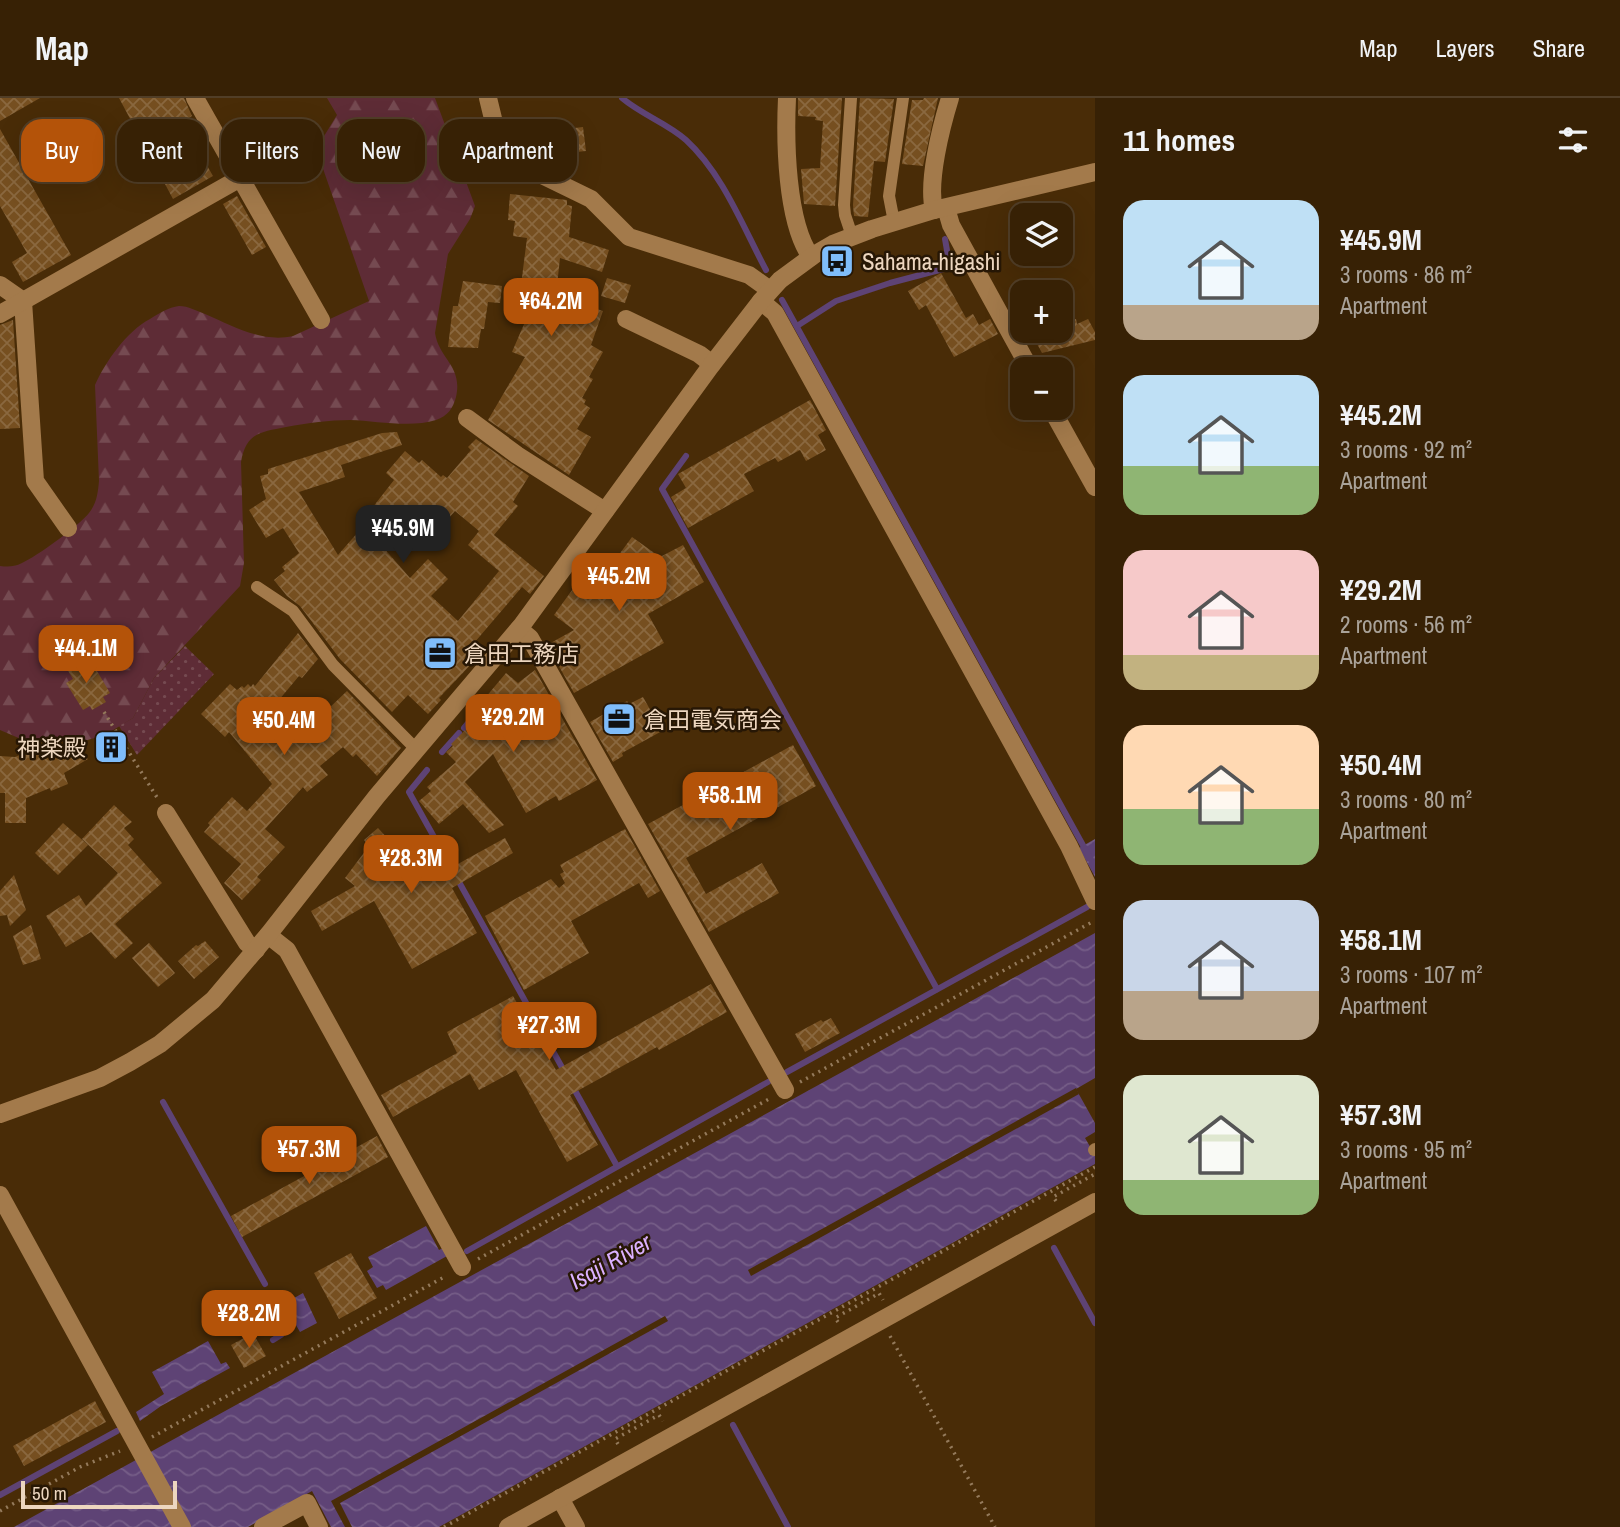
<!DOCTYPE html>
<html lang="en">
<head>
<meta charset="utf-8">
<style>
  body { margin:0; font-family:"Archivo Narrow","Noto Sans JP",sans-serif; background:#3e290f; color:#f1f3f6; height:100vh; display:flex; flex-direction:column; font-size:26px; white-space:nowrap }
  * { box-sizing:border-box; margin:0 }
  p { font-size:23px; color:#aaa39a }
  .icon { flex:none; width:38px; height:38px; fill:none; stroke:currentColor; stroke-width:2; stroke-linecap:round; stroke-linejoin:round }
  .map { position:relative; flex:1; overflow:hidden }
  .drawer { display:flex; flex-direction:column; background:#372105; width:525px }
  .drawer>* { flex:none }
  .top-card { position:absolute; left:21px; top:21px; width:665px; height:63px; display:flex; gap:14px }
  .fabs { position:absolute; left:1010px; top:105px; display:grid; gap:14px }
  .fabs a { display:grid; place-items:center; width:63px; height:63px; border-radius:14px; background:#372105; box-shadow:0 7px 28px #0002,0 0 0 2px #513e27; font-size:35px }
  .scale { position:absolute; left:21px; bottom:18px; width:156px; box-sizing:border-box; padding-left:7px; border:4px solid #edd6bf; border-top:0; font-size:19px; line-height:24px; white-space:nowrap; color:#edd6bf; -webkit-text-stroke:5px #271705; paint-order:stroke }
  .price { position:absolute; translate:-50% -60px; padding:0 16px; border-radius:14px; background:#b45309; color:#fff; font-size:23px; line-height:46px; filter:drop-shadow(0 2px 4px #0008) }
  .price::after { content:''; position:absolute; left:50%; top:42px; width:21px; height:16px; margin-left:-10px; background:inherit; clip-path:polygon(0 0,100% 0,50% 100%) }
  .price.current { background:#222; color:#fff }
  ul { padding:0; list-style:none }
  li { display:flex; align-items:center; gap:21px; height:175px; padding:0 28px }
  li span { display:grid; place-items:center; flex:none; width:196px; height:140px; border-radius:21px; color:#555 }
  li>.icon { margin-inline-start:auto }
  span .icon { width:84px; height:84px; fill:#fffc; stroke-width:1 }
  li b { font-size:30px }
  h2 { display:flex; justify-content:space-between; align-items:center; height:84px; padding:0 28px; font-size:30px }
  .chip { padding:0 24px; border-radius:21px; background:#372105; box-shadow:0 7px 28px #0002,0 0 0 2px #513e27; font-size:24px; line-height:63px }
  .chip.current { background:#b45309; color:#fff }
  header { display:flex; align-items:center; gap:42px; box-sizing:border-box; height:98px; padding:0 35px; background:#372105; border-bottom:2px solid #513e27 }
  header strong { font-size:33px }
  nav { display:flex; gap:38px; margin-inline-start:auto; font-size:24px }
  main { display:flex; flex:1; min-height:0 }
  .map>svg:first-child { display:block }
  .forest { fill:url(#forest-firs) }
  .park { fill:url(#park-dots) }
  .water { fill:url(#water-waves) }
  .pier { fill:#492c07 }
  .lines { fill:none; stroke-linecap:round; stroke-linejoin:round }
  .stream { stroke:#5e4375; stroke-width:6 }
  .building { fill:url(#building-cross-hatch); fill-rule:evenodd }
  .path { stroke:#947a5b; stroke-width:3.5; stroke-dasharray:2 5; stroke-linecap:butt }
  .service { stroke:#a37a4b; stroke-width:12 }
  .minor { stroke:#a37a4b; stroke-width:18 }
  .tertiary { stroke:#a37a4b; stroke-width:18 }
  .labels { text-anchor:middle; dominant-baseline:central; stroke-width:5; stroke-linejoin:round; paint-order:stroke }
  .poi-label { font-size:23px; fill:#edd6bf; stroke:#271705; text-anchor:start }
  .water-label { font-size:24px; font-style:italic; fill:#dbb1ff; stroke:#271705 }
</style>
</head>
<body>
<header>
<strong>Map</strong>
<nav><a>Map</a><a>Layers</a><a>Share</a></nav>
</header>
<main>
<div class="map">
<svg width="1095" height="1429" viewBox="0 0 1095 1429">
  <defs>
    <pattern id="forest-firs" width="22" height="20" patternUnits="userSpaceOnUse" patternTransform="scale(1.75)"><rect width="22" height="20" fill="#5e2c36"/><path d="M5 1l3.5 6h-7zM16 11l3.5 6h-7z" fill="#754a51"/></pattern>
    <pattern id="park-dots" width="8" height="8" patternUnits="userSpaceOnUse" patternTransform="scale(1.75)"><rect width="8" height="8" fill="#5e2c36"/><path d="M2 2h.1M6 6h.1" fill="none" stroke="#754a51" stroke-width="1.8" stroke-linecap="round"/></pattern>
    <pattern id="water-waves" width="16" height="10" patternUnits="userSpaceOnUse" patternTransform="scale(1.75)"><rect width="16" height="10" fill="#5e4375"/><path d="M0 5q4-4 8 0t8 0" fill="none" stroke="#755d87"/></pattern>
    <pattern id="building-cross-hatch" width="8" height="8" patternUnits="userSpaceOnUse" patternTransform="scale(1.75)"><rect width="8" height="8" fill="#764f20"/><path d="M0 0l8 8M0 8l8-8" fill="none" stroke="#8a683f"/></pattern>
  </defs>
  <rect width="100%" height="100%" fill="#492c07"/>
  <path class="forest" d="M327,0H435L475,108L470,121L448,156L435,235C439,261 463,268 456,299C453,310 448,318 436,322C411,330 377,323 350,322C329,322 308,325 286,329C260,334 246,335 241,364L244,465L240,488L154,580L133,620L105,637L84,643L28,644L0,632V468C8,469 14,469 22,465C36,459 80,427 89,415C97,405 98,394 99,383L95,287C106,263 126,234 150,221C158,216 169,209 179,208C188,208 197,213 205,216C233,228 262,245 293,238L369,203L320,62L318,48L337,17Z"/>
  <polygon class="park" points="185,548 214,576 137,657 119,628 133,620 154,580"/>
  <g class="water">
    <polygon points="1095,741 1095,779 1079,750"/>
    <polygon points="1095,835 1095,980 1076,991 1095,1025 1095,1034 1085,1040 1095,1057 1095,1066 439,1429 331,1429 312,1393 248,1429 14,1429"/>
    <polygon points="426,1128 439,1152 443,1150 447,1158 386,1192 383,1187 377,1190 367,1173 373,1169 368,1159"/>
    <polygon points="303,1195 317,1225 300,1234 289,1215 273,1223 264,1207 283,1196 287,1204"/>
    <polygon points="208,1243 221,1266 226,1264 230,1270 161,1308 140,1323 136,1314 164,1296 152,1274"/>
  </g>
  <g class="pier">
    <polygon points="1076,990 1079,996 751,1178 748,1172"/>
    <polygon points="665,1218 668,1223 340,1405 352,1429 345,1429 331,1403"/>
  </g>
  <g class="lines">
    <g class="stream">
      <path d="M622,0C642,17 667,25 686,42C723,76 743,129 766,172"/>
      <polyline points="782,202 1095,769"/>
      <polyline points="797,228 836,203 890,185 947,170 949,164 945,141"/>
      <polyline points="686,358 662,391 937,891"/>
      <polyline points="464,630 469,624"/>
      <polyline points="442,654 459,635"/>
      <polyline points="427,672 409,694 564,973"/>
      <polyline points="787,974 1087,809"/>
      <polyline points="573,989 617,1068"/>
      <polyline points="163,1004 265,1186"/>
      <polyline points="1054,1150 1095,1225"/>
      <polyline points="467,1153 768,984"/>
      <polyline points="273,1242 281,1237"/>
      <polyline points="733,1327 788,1429"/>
      <polyline points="0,1397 117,1333"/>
    </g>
  </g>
  <g class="building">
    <polygon points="0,0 40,0 0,23"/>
    <polygon points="119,0 184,0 192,18 182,24 213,78 173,101"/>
    <polygon points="798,0 842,0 835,108 804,106 801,71 820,70 823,23 815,22 816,19 798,18"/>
    <polygon points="860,0 894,1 885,64 874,63 868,119 854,118 853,107"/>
    <polygon points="924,0 938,0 923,68 902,66 912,2 923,2"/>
    <polygon points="583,29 586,53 531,59 525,56 523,36"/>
    <polygon points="0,31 71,157 23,184 12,164 27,155 0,108"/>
    <polygon points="510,96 567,102 567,107 572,108 569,139 609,152 602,174 560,160 556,197 603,213 591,247 603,254 589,279 593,281 582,300 586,302 584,306 590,310 577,331 591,339 569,377 488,322 525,259 512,254 540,189 521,187 527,140 513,138 515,123 508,122"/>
    <polygon points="237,98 266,149 252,157 223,106"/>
    <polygon points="941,175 966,220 973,216 979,227 990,221 998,236 954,259 926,207 919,212 908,193"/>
    <polygon points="607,180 631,187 625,205 601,198"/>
    <polygon points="463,183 502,188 500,205 488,204 484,231 481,231 478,250 448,249 453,208 458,208"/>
    <polygon points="1022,203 1022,223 1018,225 1010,210"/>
    <polygon points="1076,221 1077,226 1088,221 1095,234 1095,242 1042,255 1030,233 1060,233 1060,225"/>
    <polygon points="13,222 20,330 0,331 0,227"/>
    <polygon points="810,302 826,332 818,337 826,352 806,363 800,352 778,364 775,360 744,376 754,393 688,430 671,399 686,390 678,376"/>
    <path d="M397,334L402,347L341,367L345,379L299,394L338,457L366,425L362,423L394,382L386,375L405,353L419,365L422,362L441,379L443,377L447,380L471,352L468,349L476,341L529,378L513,404L518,408L494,437L544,478L530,496L522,489L468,552L477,560L439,600L441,602L428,616L408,597L392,614L340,561L300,508L287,498L274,482L285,473L282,469L299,455L283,430L266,440L249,412L266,401L260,378L268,376V371L382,335ZM455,413L479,433L468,447L499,473L458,523L431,498L448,481L428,461L410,480L382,448L404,423L428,444Z"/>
    <polygon points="632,439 660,459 683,447 704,484 648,516 664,545 574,595 547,547 574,532 554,517 586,473 600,484 630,467 618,458"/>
    <polygon points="298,535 318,561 302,580 299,578 273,609 298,640 347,593 401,650 377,678 356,656 353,659 343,649 320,668 328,677 307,694 303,689 265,731 285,749 257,779 261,782 242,802 224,785 241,766 204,734 210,727 208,725 232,699 247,713 272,686 229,634 225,639 201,616 230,586 237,592 242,588 244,590 248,586 251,589 253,586 255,588"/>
    <polygon points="78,558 87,573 94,568 110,595 103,599 106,604 92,612 90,608 83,612 66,585 73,581 64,566"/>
    <polygon points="535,572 597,682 559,703 556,698 526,715 493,656 465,684 504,727 489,735 463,706 439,726 419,703 431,693 427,689 456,664 446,654 453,648 451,646 465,632 468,635 494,608 485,600 506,575 518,585"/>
    <polygon points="643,599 662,633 622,655 623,658 613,664 590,624 627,603 629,606"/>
    <polygon points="113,635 124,653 108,663 97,645"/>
    <polygon points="43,647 50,663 70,651 88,661 64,675 68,686 51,693 50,690 26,700 26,725 5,725 5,695 0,695 0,658 15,659"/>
    <polygon points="793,647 816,688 686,760 706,796 762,765 779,795 709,834 648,726"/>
    <polygon points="114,707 132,724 124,730 134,741 128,747 162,785 115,826 133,845 115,861 91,834 66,849 46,818 79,797 86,808 118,775 82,741"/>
    <polygon points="63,725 88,747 58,777 35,755"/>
    <polygon points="378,730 401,755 419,740 447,772 505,740 513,755 452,790 477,835 412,871 374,803 322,833 311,813 355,788 345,780 369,748 364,742"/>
    <polygon points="625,731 660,793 648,800 639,785 571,823 589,855 524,892 485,818 551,781 559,790 565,785 560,776 564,774 560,767"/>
    <polygon points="14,777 26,812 10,828 7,817 0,818 0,793"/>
    <polygon points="31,827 41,861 23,867 13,838"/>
    <polygon points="205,843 219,859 194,881 178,863 196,847 198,848"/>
    <polygon points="149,845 175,875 158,889 132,860"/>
    <polygon points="711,886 727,914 659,952 657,949 570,997 598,1047 567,1064 516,972 479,992 470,976 393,1019 381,997 457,955 447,934 513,898 556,972"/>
    <polygon points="831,920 840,935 805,954 795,936 821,922 823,924"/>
    <polygon points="377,1038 388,1059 242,1139 231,1118"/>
    <polygon points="351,1155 377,1200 339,1221 314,1175"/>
    <polygon points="253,1235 266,1258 244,1270 231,1247"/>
    <polygon points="95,1303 106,1324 24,1368 13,1348"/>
  </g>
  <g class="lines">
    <g class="path">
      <polyline points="104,614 158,701"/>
      <polyline points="800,984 1094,823"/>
      <polyline points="1056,1103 1053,1099 1095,1076"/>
      <polyline points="478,1161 769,1001"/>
      <polyline points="838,1224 835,1220 876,1197 879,1195 883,1202"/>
      <polyline points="890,1238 995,1429"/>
      <polyline points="152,1339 446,1178"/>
      <polyline points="618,1346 615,1341 659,1317 663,1323"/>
      <polyline points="0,1413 80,1369 120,1353"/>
      <polyline points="444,1429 1095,1069"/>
    </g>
    <g class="service">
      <polyline points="851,0 844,107 845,117 852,138"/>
      <polyline points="894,124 889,98 903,0"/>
      <polyline points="257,489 293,513 333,567 416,651"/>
      <polyline points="1094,1052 1095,1051"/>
    </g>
    <g class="minor">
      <polyline points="195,0 321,222"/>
      <polyline points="488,0 497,37 503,51 513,63 591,101 629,139 749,177 770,192"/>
      <path d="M787,0C785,42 786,124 811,159"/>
      <polyline points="946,110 951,127 1030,271"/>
      <path d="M934,112C927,84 941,29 950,0"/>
      <polyline points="0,187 23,203 35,383 68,430"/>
      <polyline points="761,203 775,215 1069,748 1095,803"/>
      <polyline points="0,216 295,49"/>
      <polyline points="626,221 699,256 712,266"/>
      <polyline points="1051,310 1095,389"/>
      <polyline points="467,320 517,357 605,413"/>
      <polyline points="519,531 530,540 785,992"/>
      <polyline points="166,715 247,845 256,852"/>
      <polyline points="268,837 287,852 462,1169"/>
      <polyline points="0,1097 182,1429"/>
      <polyline points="560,1400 576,1429"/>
      <polyline points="263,1429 307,1405 319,1429"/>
      <polyline points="508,1429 1095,1104"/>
    </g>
    <polyline class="tertiary" points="0,1016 100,980 130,964 160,946 213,902 268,837 377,698 522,527 710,269 761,203 780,182 814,157 833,146 872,131 934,112 1095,74"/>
  </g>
  <defs>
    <g id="bus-square" transform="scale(1.75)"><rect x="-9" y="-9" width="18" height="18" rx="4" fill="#7fbdfa" stroke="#271705"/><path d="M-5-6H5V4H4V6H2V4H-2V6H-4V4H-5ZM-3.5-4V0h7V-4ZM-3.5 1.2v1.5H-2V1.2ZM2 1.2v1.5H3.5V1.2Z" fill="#111"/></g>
    <g id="office-square" transform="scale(1.75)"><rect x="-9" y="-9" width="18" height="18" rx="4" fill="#7fbdfa" stroke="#271705"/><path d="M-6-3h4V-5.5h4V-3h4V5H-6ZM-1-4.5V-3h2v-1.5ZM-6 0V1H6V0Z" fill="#111"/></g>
    <g id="building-square" transform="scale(1.75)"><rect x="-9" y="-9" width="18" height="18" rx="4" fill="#7fbdfa" stroke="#271705"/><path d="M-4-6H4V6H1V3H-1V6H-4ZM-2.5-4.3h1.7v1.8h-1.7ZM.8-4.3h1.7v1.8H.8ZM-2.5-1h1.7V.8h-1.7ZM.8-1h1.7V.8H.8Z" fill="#111"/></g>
  </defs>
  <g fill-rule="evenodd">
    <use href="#bus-square" x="837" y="163"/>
    <use href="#office-square" x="440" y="555"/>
    <use href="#office-square" x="619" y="621"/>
    <use href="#building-square" x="111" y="649"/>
  </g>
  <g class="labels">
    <g class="poi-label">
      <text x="862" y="163">Sahama-higashi</text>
      <text x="464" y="555">倉田工務店</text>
      <text x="644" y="621">倉田電気商会</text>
      <text x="86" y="649" text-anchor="end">神楽殿</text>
    </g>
    <g class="water-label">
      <text transform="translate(610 1163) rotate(-29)">Isaji River</text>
    </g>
  </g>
</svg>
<div class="fabs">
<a><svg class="icon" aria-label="layers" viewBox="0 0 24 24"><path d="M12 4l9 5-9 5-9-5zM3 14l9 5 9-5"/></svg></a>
<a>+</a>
<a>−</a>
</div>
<div class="scale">50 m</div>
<b class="price" style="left:551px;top:240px">¥64.2M</b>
<b class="price current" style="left:403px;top:467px">¥45.9M</b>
<b class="price" style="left:619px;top:515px">¥45.2M</b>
<b class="price" style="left:86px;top:587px">¥44.1M</b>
<b class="price" style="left:513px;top:656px">¥29.2M</b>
<b class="price" style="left:284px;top:659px">¥50.4M</b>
<b class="price" style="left:730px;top:734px">¥58.1M</b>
<b class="price" style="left:411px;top:797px">¥28.3M</b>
<b class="price" style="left:549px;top:964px">¥27.3M</b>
<b class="price" style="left:309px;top:1088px">¥57.3M</b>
<b class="price" style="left:249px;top:1252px">¥28.2M</b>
<div class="top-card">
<a class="chip current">Buy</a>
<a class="chip">Rent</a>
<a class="chip">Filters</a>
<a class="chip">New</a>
<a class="chip">Apartment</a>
</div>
</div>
<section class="drawer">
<h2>11 homes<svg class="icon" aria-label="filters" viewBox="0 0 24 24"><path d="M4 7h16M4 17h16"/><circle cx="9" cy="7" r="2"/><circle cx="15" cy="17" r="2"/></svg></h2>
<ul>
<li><span style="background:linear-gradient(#bfe0f5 75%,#b9a48a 0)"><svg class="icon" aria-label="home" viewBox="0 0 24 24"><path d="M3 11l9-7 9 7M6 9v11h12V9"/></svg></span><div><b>¥45.9M</b><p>3 rooms · 86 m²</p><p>Apartment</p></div></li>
<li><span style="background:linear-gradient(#bfe0f5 65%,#8fb573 0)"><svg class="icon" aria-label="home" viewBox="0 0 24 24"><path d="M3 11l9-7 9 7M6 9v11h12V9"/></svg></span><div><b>¥45.2M</b><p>3 rooms · 92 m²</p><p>Apartment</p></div></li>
<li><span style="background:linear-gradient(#f6c9c9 75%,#c2b280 0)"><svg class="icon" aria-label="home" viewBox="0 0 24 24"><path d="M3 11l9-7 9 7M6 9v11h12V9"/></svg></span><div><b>¥29.2M</b><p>2 rooms · 56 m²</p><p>Apartment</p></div></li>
<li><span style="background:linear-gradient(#ffd9b3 60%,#8fb573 0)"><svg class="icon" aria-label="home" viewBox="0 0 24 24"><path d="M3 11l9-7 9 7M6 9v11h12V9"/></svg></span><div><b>¥50.4M</b><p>3 rooms · 80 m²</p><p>Apartment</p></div></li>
<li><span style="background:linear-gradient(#c9d6e8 65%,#b9a48a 0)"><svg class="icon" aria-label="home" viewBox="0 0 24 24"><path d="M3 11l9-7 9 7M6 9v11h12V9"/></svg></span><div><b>¥58.1M</b><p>3 rooms · 107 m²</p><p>Apartment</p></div></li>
<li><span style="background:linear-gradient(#dfe7d0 75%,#8fb573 0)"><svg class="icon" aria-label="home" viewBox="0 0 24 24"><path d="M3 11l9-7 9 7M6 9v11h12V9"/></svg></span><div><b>¥57.3M</b><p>3 rooms · 95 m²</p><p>Apartment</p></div></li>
</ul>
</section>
</main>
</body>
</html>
